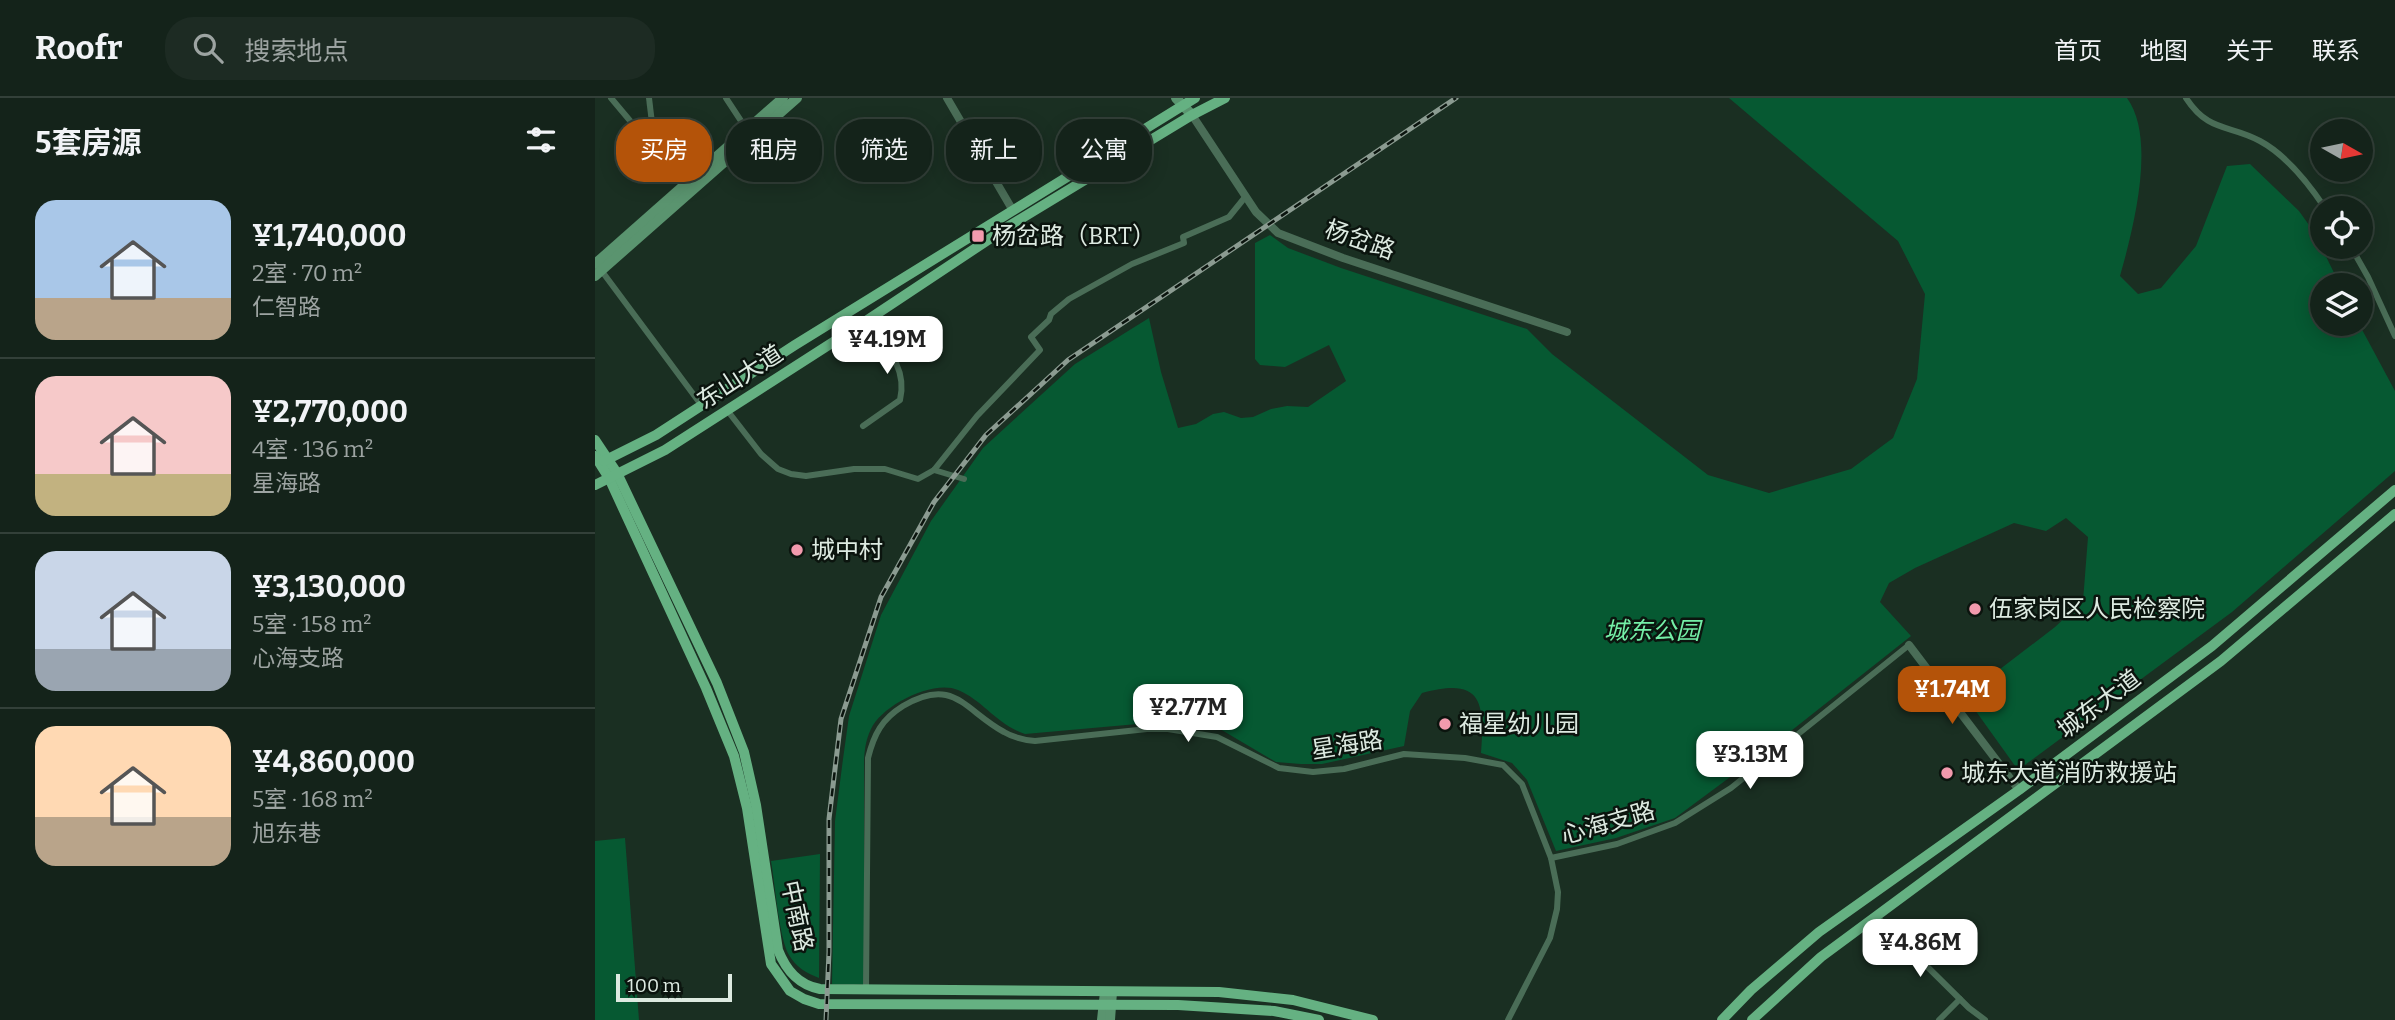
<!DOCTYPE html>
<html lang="zh">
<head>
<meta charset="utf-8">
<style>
  body { margin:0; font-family:Bitter,"Noto Sans SC",serif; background:#1d2b23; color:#f1f3f6; height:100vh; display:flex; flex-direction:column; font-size:26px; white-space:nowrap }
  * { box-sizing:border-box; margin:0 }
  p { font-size:23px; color:#9da4a2 }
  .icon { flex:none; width:38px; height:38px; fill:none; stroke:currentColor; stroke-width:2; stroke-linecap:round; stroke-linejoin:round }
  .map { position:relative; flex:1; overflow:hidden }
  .panel { display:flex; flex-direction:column; background:#14231a; width:595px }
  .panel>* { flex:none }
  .banner { position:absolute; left:21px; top:21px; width:665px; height:63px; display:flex; gap:14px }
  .needle { width:46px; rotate:99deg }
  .controls { position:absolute; left:1715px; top:21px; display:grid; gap:14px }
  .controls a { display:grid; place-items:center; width:63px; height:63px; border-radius:50%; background:#14231a; box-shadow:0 4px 18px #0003,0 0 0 2px #334039; font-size:35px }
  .scale { position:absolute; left:21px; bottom:18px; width:116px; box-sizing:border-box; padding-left:7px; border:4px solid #ddeae1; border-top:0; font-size:19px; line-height:24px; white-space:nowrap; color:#ddeae1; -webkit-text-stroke:5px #0b140e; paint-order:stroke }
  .price { position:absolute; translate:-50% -60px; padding:0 16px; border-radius:14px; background:#fff; color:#222; font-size:23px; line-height:46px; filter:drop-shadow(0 2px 4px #0008) }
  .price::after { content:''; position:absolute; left:50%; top:42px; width:21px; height:16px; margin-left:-10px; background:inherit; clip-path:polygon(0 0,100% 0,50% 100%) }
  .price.on { background:#b45309; color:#fff }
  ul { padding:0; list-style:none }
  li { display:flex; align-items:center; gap:21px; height:175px; padding:0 35px }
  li+li { border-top:2px solid #334039 }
  li span { display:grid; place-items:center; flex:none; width:196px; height:140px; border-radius:21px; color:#555 }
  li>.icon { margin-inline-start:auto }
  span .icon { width:84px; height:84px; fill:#fffc; stroke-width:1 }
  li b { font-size:30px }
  h2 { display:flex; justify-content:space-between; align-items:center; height:84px; padding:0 35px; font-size:30px }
  .pill { padding:0 24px; border-radius:28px; background:#14231a; box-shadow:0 4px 18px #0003,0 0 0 2px #334039; font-size:24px; line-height:63px }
  .pill.on { background:#b45309; color:#fff }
  header { display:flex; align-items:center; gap:42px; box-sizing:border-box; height:98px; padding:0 35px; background:#14231a; border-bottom:2px solid #334039 }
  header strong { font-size:33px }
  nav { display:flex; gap:38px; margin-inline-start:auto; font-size:24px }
  .search { width:490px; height:63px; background:#1d2b23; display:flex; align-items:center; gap:18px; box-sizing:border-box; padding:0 24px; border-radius:28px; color:#9da4a2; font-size:26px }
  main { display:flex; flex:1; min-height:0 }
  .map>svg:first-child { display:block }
  .green { fill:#065932 }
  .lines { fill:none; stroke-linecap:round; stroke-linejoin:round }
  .minor { stroke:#4a6d57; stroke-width:6 }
  .tertiary { stroke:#4a6d57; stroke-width:8 }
  .secondary { stroke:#5a946f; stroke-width:10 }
  .primary { stroke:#65b182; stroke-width:10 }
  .rail-casing { stroke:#8b9b91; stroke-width:5 }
  .rail { stroke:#0b140e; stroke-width:2.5; stroke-dasharray:8; stroke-linecap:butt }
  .poi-dot { fill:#f29aad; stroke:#0b140e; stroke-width:2.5 }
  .labels { text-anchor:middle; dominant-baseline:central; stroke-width:5; stroke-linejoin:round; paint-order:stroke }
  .poi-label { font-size:24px; fill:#ddeae1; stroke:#0b140e; text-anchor:start }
  .street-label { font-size:24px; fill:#ddeae1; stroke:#0b140e }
  .park-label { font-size:24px; font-style:italic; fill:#74efa7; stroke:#0b140e }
</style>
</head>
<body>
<header>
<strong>Roofr</strong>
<div class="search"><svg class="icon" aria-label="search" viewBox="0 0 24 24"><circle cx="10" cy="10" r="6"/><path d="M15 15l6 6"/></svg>搜索地点</div>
<nav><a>首页</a><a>地图</a><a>关于</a><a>联系</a></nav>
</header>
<main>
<section class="panel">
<h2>5套房源<svg class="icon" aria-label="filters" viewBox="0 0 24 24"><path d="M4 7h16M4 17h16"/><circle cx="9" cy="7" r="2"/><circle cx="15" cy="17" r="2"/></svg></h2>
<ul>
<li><span style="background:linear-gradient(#a9c7e8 70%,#b9a48a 0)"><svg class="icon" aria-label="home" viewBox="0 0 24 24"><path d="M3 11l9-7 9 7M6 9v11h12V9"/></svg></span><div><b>¥1,740,000</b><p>2室 · 70 m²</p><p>仁智路</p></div></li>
<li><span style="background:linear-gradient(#f6c9c9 70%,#c2b280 0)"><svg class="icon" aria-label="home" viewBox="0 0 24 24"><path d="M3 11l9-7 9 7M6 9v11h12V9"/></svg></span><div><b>¥2,770,000</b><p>4室 · 136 m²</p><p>星海路</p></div></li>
<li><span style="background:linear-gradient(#c9d6e8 70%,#9aa5b1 0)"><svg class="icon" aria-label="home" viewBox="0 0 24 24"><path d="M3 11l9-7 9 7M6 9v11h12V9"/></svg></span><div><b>¥3,130,000</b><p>5室 · 158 m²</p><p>心海支路</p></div></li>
<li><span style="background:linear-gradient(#ffd9b3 65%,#b9a48a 0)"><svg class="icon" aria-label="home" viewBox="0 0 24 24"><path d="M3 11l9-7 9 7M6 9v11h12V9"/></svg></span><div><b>¥4,860,000</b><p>5室 · 168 m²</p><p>旭东巷</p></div></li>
</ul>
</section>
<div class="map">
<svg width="1800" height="922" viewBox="0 0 1800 922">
  <rect width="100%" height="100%" fill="#1a2f22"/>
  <g class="green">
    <path d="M1134,0H1532C1562,41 1538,132 1525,178L1543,196L1566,190L1601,148L1632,68L1655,66L1704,113L1719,134L1745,187H1727V226H1764L1800,293V373L1637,514L1423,672L1370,598L1460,529L1488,503L1493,439L1471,420L1451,433L1419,425L1320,470L1294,485L1285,504L1316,538L1177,648L1080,720L1021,740L961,753L932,682L917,665L886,655C890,602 886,579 827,595L815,613L809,648L727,666H706L681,664L625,631L576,623L430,636C401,626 389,603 363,592C338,581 286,608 276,631C270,643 269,656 269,668V886H237L240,723L248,661L254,618L286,517L336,423L388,350L480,266L554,220L566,274L583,330L601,326L618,316L629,314L646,320L658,319L676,311L692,308L713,309L751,283L734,247L690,269L665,267L660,261V145L675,137L693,150L746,170L932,231L957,256L1113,377L1174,395L1256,371L1298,340L1322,281L1330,196L1303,143Z"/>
    <polygon points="30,740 44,922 0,922 0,743"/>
    <path d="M225,756L224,880C211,875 201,869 194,857C184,840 180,785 176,763Z"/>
  </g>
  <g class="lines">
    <g class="minor">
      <polyline points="16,0 89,87"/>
      <polyline points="54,0 60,50"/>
      <polyline points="131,0 152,32"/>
      <path d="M1591,0C1614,35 1634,26 1665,43C1691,57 1714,86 1730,110"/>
      <polyline points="1756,149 1773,179 1800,238"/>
      <polyline points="6,172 107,308"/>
      <polyline points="132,312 166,356 183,371 196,376 211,378 259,371 290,371 323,381 339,372 382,318 445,252 436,239 454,222 456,216 474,201 537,166 589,145 588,139 634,119 651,98"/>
      <path d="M268,328L305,302C313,269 290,248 271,223"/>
      <polyline points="339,372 369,381"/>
      <polyline points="956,760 1022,746 1080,725 1136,690 1314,547"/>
      <polyline points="1281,818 1374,910 1390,922"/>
      <path d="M271,891L273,660C279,636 287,621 308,608C359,578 369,612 409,634C419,640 429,642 440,643L552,631H573L622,639L684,670L718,674L749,671L809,656L870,660L908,667L927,686L956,760L963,794L962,811L955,840L913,922"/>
      <polyline points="1344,922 1365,901"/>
    </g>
    <g class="tertiary">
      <polyline points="352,0 417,111"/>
      <polyline points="597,17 661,114 683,135 748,160 972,234"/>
      <polyline points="1314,547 1424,692"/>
    </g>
    <g class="secondary">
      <polyline points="581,0 597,17"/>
      <polyline points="0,166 188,0"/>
      <polyline points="0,178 202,0"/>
      <polyline points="507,922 510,894"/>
      <polyline points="515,922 517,894"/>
    </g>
    <g class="primary">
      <path d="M0,342L22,375L122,585L149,654L161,707L183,852C191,872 203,887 225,891L624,894L698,902L778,922"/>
      <polyline points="0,358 14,380 111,590 139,658 152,710 176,866 195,893 209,901 224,906 583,907 679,913 724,922"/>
      <polyline points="9,363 61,337 200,247 600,0"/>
      <polyline points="0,387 70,352 271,223 414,128 597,17 630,0"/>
      <polyline points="1127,922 1156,892 1224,834 1424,692 1617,548 1800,392"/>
      <polyline points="1157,922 1226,859 1626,563 1800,416"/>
    </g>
    <g class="rail-casing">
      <polyline id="rail" points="231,922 234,854 234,721 246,621 286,499 339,404 391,337 473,262 861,0"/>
    </g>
    <use href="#rail" class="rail"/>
  </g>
  <g class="poi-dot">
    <rect x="376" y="131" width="14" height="14" rx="3.5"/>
    <circle cx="202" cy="452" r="7"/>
    <circle cx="1380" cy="511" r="7"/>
    <circle cx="850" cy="626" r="7"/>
    <circle cx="1352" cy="675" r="7"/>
  </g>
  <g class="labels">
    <g class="poi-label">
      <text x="397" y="138">杨岔路（BRT）</text>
      <text x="216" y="452">城中村</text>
      <text x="1394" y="511">伍家岗区人民检察院</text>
      <text x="864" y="626">福星幼儿园</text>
      <text x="1366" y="675">城东大道消防救援站</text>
    </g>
    <g class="street-label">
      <text transform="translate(765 142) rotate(19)">杨岔路</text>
      <text transform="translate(145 279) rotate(-33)">东山大道</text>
      <text transform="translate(1504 606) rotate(-37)">城东大道</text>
      <text transform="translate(752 647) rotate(-9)">星海路</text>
      <text transform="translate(1013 725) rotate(-16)">心海支路</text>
      <text transform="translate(202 818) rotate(78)">中南路</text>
    </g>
    <g class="park-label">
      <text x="1057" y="533">城东公园</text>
    </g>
  </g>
</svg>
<div class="controls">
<a><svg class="needle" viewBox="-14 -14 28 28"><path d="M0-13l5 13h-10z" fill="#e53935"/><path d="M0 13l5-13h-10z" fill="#9da4a2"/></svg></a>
<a><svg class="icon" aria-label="locate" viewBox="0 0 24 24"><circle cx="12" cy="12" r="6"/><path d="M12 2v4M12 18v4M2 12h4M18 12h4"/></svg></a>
<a><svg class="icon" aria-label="layers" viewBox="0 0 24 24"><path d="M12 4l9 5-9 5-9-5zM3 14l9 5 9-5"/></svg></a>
</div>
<div class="scale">100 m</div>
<b class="price" style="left:292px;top:278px">¥4.19M</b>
<b class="price on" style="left:1357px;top:628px">¥1.74M</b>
<b class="price" style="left:593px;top:646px">¥2.77M</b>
<b class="price" style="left:1155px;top:693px">¥3.13M</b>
<b class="price" style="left:1325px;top:881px">¥4.86M</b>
<div class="banner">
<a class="pill on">买房</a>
<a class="pill">租房</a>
<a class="pill">筛选</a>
<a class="pill">新上</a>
<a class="pill">公寓</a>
</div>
</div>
</main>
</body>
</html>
